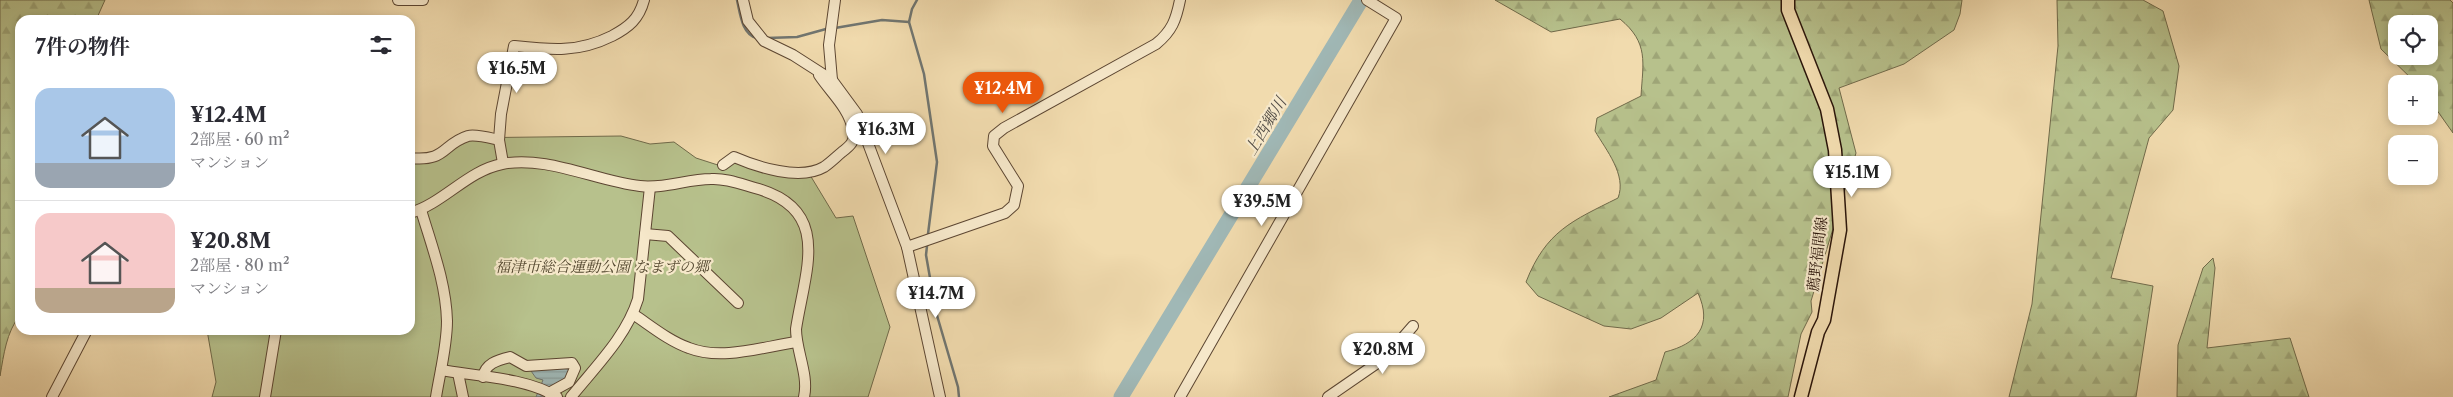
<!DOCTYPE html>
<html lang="ja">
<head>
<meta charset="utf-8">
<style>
  body { margin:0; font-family:"Libre Caslon Text","Noto Serif JP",serif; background:#f7f7f7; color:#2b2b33; height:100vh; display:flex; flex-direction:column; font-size:19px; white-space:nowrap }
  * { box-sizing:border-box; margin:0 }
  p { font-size:16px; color:#7c7c81 }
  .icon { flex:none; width:28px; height:28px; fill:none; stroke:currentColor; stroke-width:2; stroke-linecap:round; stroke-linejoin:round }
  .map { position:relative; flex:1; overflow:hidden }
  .details { position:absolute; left:15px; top:15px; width:400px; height:320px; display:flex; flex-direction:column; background:#fff; border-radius:15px; box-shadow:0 2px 8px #0003 }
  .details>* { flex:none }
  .controls { position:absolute; left:2388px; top:15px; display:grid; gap:10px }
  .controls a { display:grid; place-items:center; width:50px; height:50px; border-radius:10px; background:#fff; box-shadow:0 2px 8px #0003; font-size:25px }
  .price { position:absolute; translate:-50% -42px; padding:0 11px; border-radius:18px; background:#fff; color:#222; font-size:16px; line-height:32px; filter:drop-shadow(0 1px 2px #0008) }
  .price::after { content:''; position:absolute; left:50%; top:30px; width:15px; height:11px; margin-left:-8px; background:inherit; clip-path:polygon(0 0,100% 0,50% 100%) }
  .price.on { background:#ea580c; color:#fff }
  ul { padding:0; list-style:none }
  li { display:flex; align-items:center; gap:15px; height:125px; padding:0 20px }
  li+li { border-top:1px solid #e1e1e2 }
  li span { display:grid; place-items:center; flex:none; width:140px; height:100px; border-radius:15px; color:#555 }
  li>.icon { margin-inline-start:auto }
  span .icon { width:60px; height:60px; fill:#fffc; stroke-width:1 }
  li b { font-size:21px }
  h2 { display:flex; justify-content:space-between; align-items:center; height:60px; padding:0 20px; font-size:21px }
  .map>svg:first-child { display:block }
  .forest { fill:url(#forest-firs); stroke:#706a4a; fill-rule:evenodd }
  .green { fill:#b7c18c; stroke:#706a4a }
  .water { fill:url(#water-rules); stroke:#717671 }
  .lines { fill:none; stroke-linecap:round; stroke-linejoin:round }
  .stream { stroke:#717671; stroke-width:2.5 }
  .river { stroke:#a0b8b6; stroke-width:15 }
  .minor-casing { stroke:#5c4632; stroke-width:12 }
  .major-casing { stroke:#2a1409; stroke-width:15 }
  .minor { stroke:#f6e8ca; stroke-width:10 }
  .major { stroke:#f1dbae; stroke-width:12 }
  .labels { text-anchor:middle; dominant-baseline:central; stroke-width:4.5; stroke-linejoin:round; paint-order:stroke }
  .street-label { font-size:15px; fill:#2a1409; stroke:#f6e8ca }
  .park-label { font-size:15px; font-style:italic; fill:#544830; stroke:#f6e8ca }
  .water-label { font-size:16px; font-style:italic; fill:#534d46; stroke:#f6e8ca }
</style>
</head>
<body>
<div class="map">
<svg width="2453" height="397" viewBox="0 0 2453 397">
  <defs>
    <pattern id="forest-firs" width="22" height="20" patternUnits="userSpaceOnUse" patternTransform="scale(1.25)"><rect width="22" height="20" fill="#b7c18c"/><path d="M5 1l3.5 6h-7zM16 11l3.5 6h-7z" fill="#9ea577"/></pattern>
    <pattern id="water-rules" width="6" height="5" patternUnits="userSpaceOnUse" patternTransform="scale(1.25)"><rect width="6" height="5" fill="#a0b8b6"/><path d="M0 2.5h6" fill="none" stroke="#8a9d9b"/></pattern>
  </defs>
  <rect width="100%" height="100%" fill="#f1dbae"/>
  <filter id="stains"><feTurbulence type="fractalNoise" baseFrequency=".004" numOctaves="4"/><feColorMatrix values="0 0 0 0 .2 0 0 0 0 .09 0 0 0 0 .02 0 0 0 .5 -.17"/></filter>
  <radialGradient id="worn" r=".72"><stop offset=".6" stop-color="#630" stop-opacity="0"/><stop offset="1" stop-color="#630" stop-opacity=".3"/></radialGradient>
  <g class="forest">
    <path d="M0,0H105L96,20H20V315C6,333 4,354 0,376Z"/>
    <path d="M1495,0H1962L1960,14L1954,30L1904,64L1839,88L1856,153L1811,301L1812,312L1801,334L1788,397H1609L1656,380L1665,352C1697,344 1713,326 1698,293L1661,318L1631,329L1604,326L1538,296L1526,282C1546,231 1572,221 1618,198C1627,175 1606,150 1595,131L1597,118L1641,96C1643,62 1649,43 1620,19L1551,32Z"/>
    <polygon points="2057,0 2143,0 2163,11 2179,66 2173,110 2149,138 2111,278 2153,286 2136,397 2009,397 2032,304 2058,46"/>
    <path d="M2369,0H2450L2453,3V133L2429,99V84H2417L2381,49ZM2396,24H2429V56H2396Z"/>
    <polygon points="2213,258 2215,268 2207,348 2290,338 2309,397 2177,397 2178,345 2203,268"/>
  </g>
  <polygon class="green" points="621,136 650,144 674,142 696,158 724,167 733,161 810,175 836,218 853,216 890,327 868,397 212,397 216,382 207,330 410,330 410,156 432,156 457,138"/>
  <path class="water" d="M571,367C566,382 553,397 536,397L543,380L536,378L531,371L535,368Z"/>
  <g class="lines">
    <g class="stream">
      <path d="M737,0C740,13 742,35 757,38"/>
      <polyline points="917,0 912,9 909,22 924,74 937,162 928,234"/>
      <polyline points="835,28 882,20 909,22"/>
      <polyline points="767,38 797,37 826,29"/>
      <polyline points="927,246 926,255 936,312 958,387 959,397"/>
    </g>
    <polyline class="river" points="1121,397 1360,2"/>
    <g class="minor-casing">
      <g id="minor">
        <polyline points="398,0 423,0"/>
        <polyline points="743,0 748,21 764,41 793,55 832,80 857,114 907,247 940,397"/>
        <polyline points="832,80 829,45 835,0"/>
        <path d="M410,158C447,162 442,144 468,136C476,134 490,138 499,140"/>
        <path d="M503,163L499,140L501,114L514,46C551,50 578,53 612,36C629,27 639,19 644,0"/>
        <path d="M723,165L734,157C757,167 800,181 824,167C830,163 836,157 842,152C850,146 856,141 853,130C849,108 831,93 819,75"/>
        <path d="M421,210C432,247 446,283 447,321C447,346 440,372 436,397"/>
        <path d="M410,213C444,203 467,171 502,164C546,155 596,181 640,186C664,189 687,179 711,179C726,178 741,184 755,188C833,209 805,270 796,329C796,351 809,375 804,397"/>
        <polyline points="645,234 668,236 738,303"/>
        <path d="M907,247L1005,213L1014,205L1018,186L993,146L994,136L1004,128L1156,44C1172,31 1176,20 1180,0"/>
        <path d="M633,314C651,326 669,341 689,348C722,361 762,347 796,342"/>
        <path d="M441,370C476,376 527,378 557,397"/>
        <polyline points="458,373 463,397"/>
        <path d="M483,377C485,364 497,360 510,357L526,366L572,363L575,368L569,382L549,393"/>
        <polyline points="52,397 87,330"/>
        <polyline points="265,397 276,330"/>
        <path d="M571,397C596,366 626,337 638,299L650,187"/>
        <polyline points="1180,397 1396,18 1367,0"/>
        <polyline points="1328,397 1386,357 1413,326"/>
      </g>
    </g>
    <g class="major-casing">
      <polyline id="major" points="1788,0 1788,10 1827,109 1835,150 1840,230 1824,320 1818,332 1801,397"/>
    </g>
    <use href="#minor" class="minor"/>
    <use href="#major" class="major"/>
  </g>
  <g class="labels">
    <g class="street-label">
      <text transform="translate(1817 254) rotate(-83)">薦野福間線</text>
    </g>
    <g class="park-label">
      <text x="602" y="266">福津市総合運動公園 なまずの郷</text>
    </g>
    <g class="water-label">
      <text transform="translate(1265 126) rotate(-59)">上西郷川</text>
    </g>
  </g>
  <rect width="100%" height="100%" filter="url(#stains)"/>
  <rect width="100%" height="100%" fill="url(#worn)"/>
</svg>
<div class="controls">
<a><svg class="icon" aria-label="locate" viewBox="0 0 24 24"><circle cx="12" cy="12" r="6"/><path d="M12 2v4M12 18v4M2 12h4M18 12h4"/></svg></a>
<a>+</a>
<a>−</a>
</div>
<b class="price" style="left:517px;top:94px">¥16.5M</b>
<b class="price on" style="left:1003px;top:114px">¥12.4M</b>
<b class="price" style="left:886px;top:155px">¥16.3M</b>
<b class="price" style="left:1852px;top:198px">¥15.1M</b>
<b class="price" style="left:1262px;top:227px">¥39.5M</b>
<b class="price" style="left:936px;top:319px">¥14.7M</b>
<b class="price" style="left:1383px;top:375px">¥20.8M</b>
<section class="details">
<h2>7件の物件<svg class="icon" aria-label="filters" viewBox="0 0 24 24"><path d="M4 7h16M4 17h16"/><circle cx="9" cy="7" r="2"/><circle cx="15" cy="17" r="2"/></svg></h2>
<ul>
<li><span style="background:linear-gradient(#a9c7e8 75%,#9aa5b1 0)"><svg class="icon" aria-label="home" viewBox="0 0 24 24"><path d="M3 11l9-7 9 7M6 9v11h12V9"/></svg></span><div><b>¥12.4M</b><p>2部屋 · 60 m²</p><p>マンション</p></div></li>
<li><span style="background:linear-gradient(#f6c9c9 75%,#b9a48a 0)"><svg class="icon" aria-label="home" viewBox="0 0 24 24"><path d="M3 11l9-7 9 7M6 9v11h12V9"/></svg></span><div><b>¥20.8M</b><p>2部屋 · 80 m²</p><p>マンション</p></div></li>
</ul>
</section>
</div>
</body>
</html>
